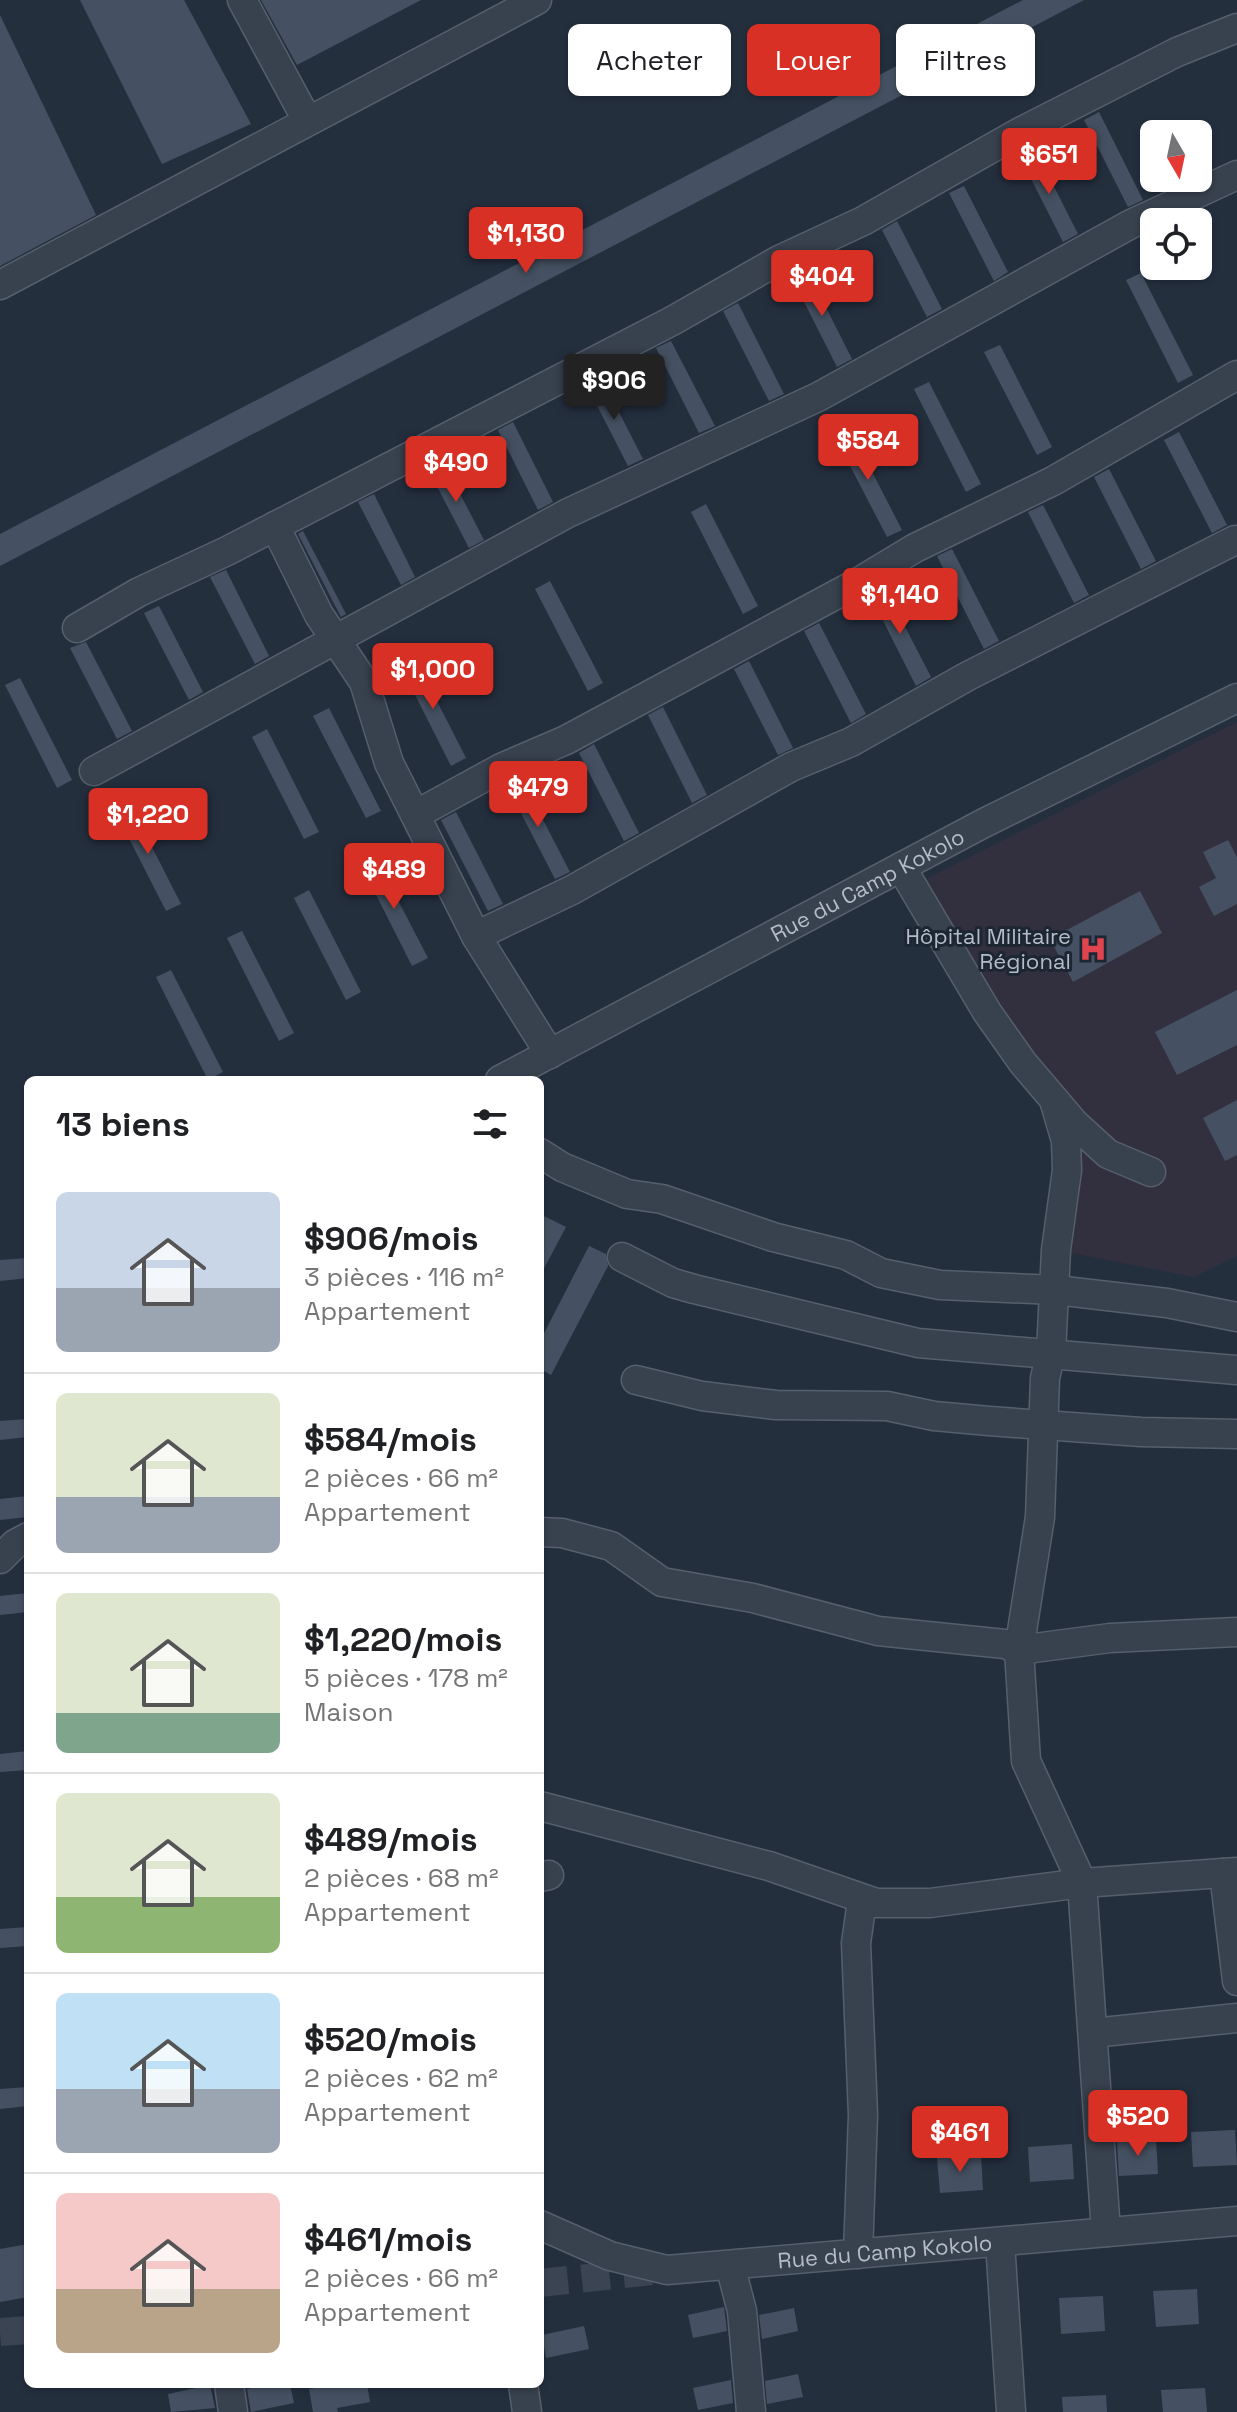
<!DOCTYPE html>
<html lang="fr">
<head>
<meta charset="utf-8">
<style>
  body { margin:0; font-family:"Space Grotesk",sans-serif; background:#f6f6f6; color:#202124; height:100vh; display:flex; flex-direction:column; font-size:30px; white-space:nowrap }
  * { box-sizing:border-box; margin:0 }
  p { font-size:26px; color:#757577 }
  .icon { flex:none; width:44px; height:44px; fill:none; stroke:currentColor; stroke-width:2; stroke-linecap:round; stroke-linejoin:round }
  .map { position:relative; flex:1; overflow:hidden }
  .panel { position:absolute; left:24px; top:1076px; width:520px; height:1312px; display:flex; flex-direction:column; background:#fff; border-radius:12px; box-shadow:0 2px 6px #0004 }
  .panel>* { flex:none }
  .banner { position:absolute; left:568px; top:24px; width:548px; height:72px; display:flex; gap:16px }
  .needle { width:52px; rotate:171deg }
  .fabs { position:absolute; left:1140px; top:120px; display:grid; gap:16px }
  .fabs a { display:grid; place-items:center; width:72px; height:72px; border-radius:12px; background:#fff; box-shadow:0 2px 6px #0004; font-size:40px }
  .price { position:absolute; translate:-50% -68px; padding:0 18px; border-radius:8px; background:#d93025; color:#fff; font-size:26px; line-height:52px; filter:drop-shadow(0 2px 4px #0008) }
  .price::after { content:''; position:absolute; left:50%; top:48px; width:24px; height:18px; margin-left:-12px; background:inherit; clip-path:polygon(0 0,100% 0,50% 100%) }
  .price.active { background:#222; color:#fff }
  ul { padding:0; list-style:none }
  li { display:flex; align-items:center; gap:24px; height:200px; padding:0 32px }
  li+li { border-top:2px solid #e0e0e0 }
  li span { display:grid; place-items:center; flex:none; width:224px; height:160px; border-radius:12px; color:#555 }
  li>.icon { margin-inline-start:auto }
  span .icon { width:96px; height:96px; fill:#fffc; stroke-width:1 }
  li b { font-size:34px }
  h2 { display:flex; justify-content:space-between; align-items:center; height:96px; padding:0 32px; font-size:34px }
  .tag { padding:0 28px; border-radius:12px; background:#fff; box-shadow:0 2px 6px #0004; font-size:28px; line-height:72px }
  .tag.active { background:#d93025; color:#fff }
  .map>svg:first-child { display:block }
  .medical { fill:#32303f }
  .building { fill:#455162 }
  .lines { fill:none; stroke-linecap:round; stroke-linejoin:round }
  .minor-tunnel { stroke:#3a4453; stroke-width:28; stroke-dasharray:28 14; stroke-linecap:butt }
  .minor-casing { stroke:#565f6c; stroke-width:31 }
  .minor { stroke:#38414e; stroke-width:28 }
  .labels { text-anchor:middle; dominant-baseline:central; stroke-width:6; stroke-linejoin:round; paint-order:stroke }
  .street-label { font-size:22px; fill:#b4bcc9; stroke:#1d2633 }
  .poi-label { font-size:22px; fill:#b4bcc9; stroke:#1d2633; text-anchor:end }
</style>
</head>
<body>
<div class="map">
<svg width="1237" height="2412" viewBox="0 0 1237 2412">
  <rect width="100%" height="100%" fill="#242f3e"/>
  <polygon class="medical" points="1237,722 1237,1256 1194,1277 1056,1250 1066,1141 912,886"/>
  <g class="building">
    <polygon points="80,0 184,0 251,124 162,164"/>
    <polygon points="261,0 421,0 297,65"/>
    <polygon points="1023,0 1084,0 0,566 0,534"/>
    <polygon points="0,15 96,215 0,266"/>
    <polygon points="1099,112 1143,200 1128,207 1084,120"/>
    <polygon points="1035,149 1078,234 1063,242 1020,157"/>
    <polygon points="964,186 1008,272 994,281 949,193"/>
    <polygon points="897,221 942,309 927,317 882,230"/>
    <polygon points="806,268 852,359 837,367 791,276"/>
    <polygon points="1141,273 1193,375 1178,383 1126,280"/>
    <polygon points="738,303 784,394 769,401 723,311"/>
    <polygon points="671,341 715,426 699,433 656,348"/>
    <polygon points="1000,345 1052,447 1037,455 984,352"/>
    <polygon points="601,377 643,459 628,466 586,384"/>
    <polygon points="929,382 981,484 966,492 914,389"/>
    <polygon points="513,422 553,502 538,510 498,430"/>
    <polygon points="849,427 902,530 887,537 834,435"/>
    <polygon points="1179,432 1227,525 1212,533 1164,440"/>
    <polygon points="442,459 484,540 469,548 427,467"/>
    <polygon points="1109,469 1156,561 1141,569 1094,477"/>
    <polygon points="374,494 415,577 401,585 358,502"/>
    <polygon points="706,504 758,606 743,614 691,512"/>
    <polygon points="1043,505 1089,595 1074,603 1028,512"/>
    <polygon points="303,531 346,614 341,617 298,534"/>
    <polygon points="952,549 999,641 984,649 937,556"/>
    <polygon points="226,570 269,656 255,664 210,577"/>
    <polygon points="550,581 603,683 588,691 535,589"/>
    <polygon points="884,586 931,677 916,686 870,595"/>
    <polygon points="159,606 203,692 189,700 144,613"/>
    <polygon points="819,623 866,714 851,723 804,631"/>
    <polygon points="86,642 132,731 117,739 70,648"/>
    <polygon points="414,656 466,758 451,766 399,663"/>
    <polygon points="749,661 793,748 778,755 734,669"/>
    <polygon points="20,678 72,780 57,788 5,685"/>
    <polygon points="663,707 707,795 692,803 648,715"/>
    <polygon points="329,708 381,811 366,818 313,716"/>
    <polygon points="267,729 319,832 304,839 252,737"/>
    <polygon points="594,744 639,833 624,841 579,753"/>
    <polygon points="522,779 570,872 555,879 507,786"/>
    <polygon points="129,802 181,904 166,911 114,809"/>
    <polygon points="456,812 503,904 488,911 441,820"/>
    <polygon points="1228,840 1237,857 1237,904 1214,916 1199,887 1216,878 1203,852"/>
    <polygon points="375,856 428,958 412,966 360,863"/>
    <polygon points="309,890 361,992 346,1000 294,898"/>
    <polygon points="1140,891 1162,933 1073,982 1050,939"/>
    <polygon points="242,931 294,1033 279,1041 227,938"/>
    <polygon points="171,970 223,1072 208,1080 156,977"/>
    <polygon points="1237,990 1237,1045 1177,1075 1155,1032"/>
    <polygon points="1237,1100 1237,1155 1225,1161 1203,1118"/>
    <polygon points="540,1214 566,1227 540,1276"/>
    <polygon points="589,1246 606,1254 608,1266 551,1375 540,1369 540,1341"/>
    <polygon points="28,1258 28,1278 0,1281 0,1260"/>
    <polygon points="28,1419 28,1437 0,1440 0,1421"/>
    <polygon points="28,1496 28,1517 0,1520 0,1499"/>
    <polygon points="28,1593 28,1612 0,1615 0,1596"/>
    <polygon points="28,1751 28,1770 0,1772 0,1754"/>
    <polygon points="28,1927 28,1946 0,1948 0,1929"/>
    <polygon points="28,2087 28,2106 0,2109 0,2089"/>
    <polygon points="1235,2130 1237,2165 1193,2167 1191,2132"/>
    <polygon points="1156,2139 1158,2174 1119,2176 1117,2141"/>
    <polygon points="1072,2144 1074,2179 1030,2182 1028,2147"/>
    <polygon points="981,2155 983,2190 940,2193 937,2158"/>
    <polygon points="28,2244 28,2297 0,2302 0,2249"/>
    <polygon points="1197,2289 1199,2324 1156,2327 1153,2291"/>
    <polygon points="1103,2296 1105,2331 1061,2334 1059,2298"/>
    <polygon points="724,2307 727,2331 693,2338 688,2315"/>
    <polygon points="794,2308 798,2331 762,2339 759,2315"/>
    <polygon points="584,2326 589,2349 546,2358 542,2335"/>
    <polygon points="798,2374 803,2397 767,2404 765,2381"/>
    <polygon points="731,2380 733,2403 698,2410 693,2388"/>
    <polygon points="269,2384 290,2384 294,2403 251,2412 247,2389"/>
    <polygon points="335,2384 367,2384 370,2402 337,2408 338,2412 313,2412 309,2389"/>
    <polygon points="210,2385 215,2408 171,2412 168,2394"/>
    <polygon points="1205,2388 1207,2412 1163,2412 1161,2390"/>
    <polygon points="1106,2395 1107,2412 1063,2412 1062,2397"/>
  </g>
  <g class="lines">
    <g class="minor-tunnel">
      <polyline points="540,2283 662,2270"/>
      <polyline points="0,2332 28,2330"/>
    </g>
    <g class="minor-casing">
      <g id="minor">
        <polyline points="242,0 307,120"/>
        <polyline points="0,285 537,0"/>
        <polyline points="275,526 319,615 364,682 389,763 476,936 550,1054"/>
        <polyline points="77,628 139,592 227,551 672,321 779,260 863,221 1020,132 1177,52 1237,28"/>
        <polyline points="94,771 568,513 818,397 1131,224 1237,175"/>
        <polyline points="417,814 501,768 566,740 852,586 915,548 1053,481 1237,375"/>
        <polyline points="901,867 987,1012 1023,1063 1075,1124 1108,1154 1151,1172"/>
        <polyline points="476,936 572,890 791,767 851,742 968,676 1235,540"/>
        <path id="s1" d="M500,1080L984,823L1237,698"/>
        <polyline points="1054,1100 1066,1141 1067,1170 1056,1250 1051,1353 1045,1378 1040,1517 1019,1650 1026,1761 1082,1883 1106,2232"/>
        <polyline points="540,1153 562,1167 627,1194 662,1199 773,1237 846,1255 881,1273 940,1285 1056,1290 1167,1303 1237,1317"/>
        <polyline points="622,1257 673,1283 694,1289 918,1343 1237,1370"/>
        <polyline points="636,1380 702,1396 776,1405 887,1406 934,1416 989,1421 1141,1432 1237,1434"/>
        <polyline points="540,1532 562,1533 611,1546 662,1582 753,1598 878,1631 1005,1644 1019,1650 1110,1638 1237,1632"/>
        <polyline points="0,1559 15,1544 28,1537"/>
        <polyline points="540,1806 769,1866 876,1903 930,1903 1082,1883 1237,1872"/>
        <polyline points="1224,1873 1237,1981"/>
        <polyline points="540,1877 549,1875"/>
        <polyline points="1093,2033 1237,2018"/>
        <path id="s2" d="M540,2225L610,2256L667,2270L1237,2221"/>
        <polyline points="1000,2242 1011,2412"/>
        <polyline points="858,2254 863,2115 856,1943 862,1901"/>
        <polyline points="730,2265 742,2311 751,2412"/>
        <polyline points="229,2384 233,2412"/>
        <polyline points="523,2384 527,2412"/>
      </g>
    </g>
    <use href="#minor" class="minor"/>
  </g>
  <defs>
    <g id="hospital-bare" transform="scale(2.16)"><path d="M-5-5h3v3.5h4V-5h3V5h-3V1.5h-4V5h-3Z" fill="#e0444e" stroke="#1d2633" stroke-width="2.5" paint-order="stroke"/></g>
  </defs>
  <g fill-rule="evenodd">
    <use href="#hospital-bare" x="1093" y="949"/>
  </g>
  <g class="labels">
    <g class="street-label">
      <text stroke="none"><textPath href="#s1" startOffset="416">Rue du Camp Kokolo</textPath></text>
      <text stroke="none"><textPath href="#s2" startOffset="354">Rue du Camp Kokolo</textPath></text>
    </g>
    <g class="poi-label">
      <text x="1071" y="936">Hôpital Militaire<tspan x="1071" dy="25">Régional</tspan></text>
    </g>
  </g>
</svg>
<div class="fabs">
<a><svg class="needle" viewBox="-14 -14 28 28"><path d="M0-13l5 13h-10z" fill="#e53935"/><path d="M0 13l5-13h-10z" fill="#757577"/></svg></a>
<a><svg class="icon" aria-label="locate" viewBox="0 0 24 24"><circle cx="12" cy="12" r="6"/><path d="M12 2v4M12 18v4M2 12h4M18 12h4"/></svg></a>
</div>
<b class="price" style="left:1049px;top:196px">$651</b>
<b class="price" style="left:526px;top:275px">$1,130</b>
<b class="price" style="left:822px;top:318px">$404</b>
<b class="price active" style="left:614px;top:422px">$906</b>
<b class="price" style="left:868px;top:482px">$584</b>
<b class="price" style="left:456px;top:504px">$490</b>
<b class="price" style="left:900px;top:636px">$1,140</b>
<b class="price" style="left:433px;top:711px">$1,000</b>
<b class="price" style="left:538px;top:829px">$479</b>
<b class="price" style="left:148px;top:856px">$1,220</b>
<b class="price" style="left:394px;top:911px">$489</b>
<b class="price" style="left:1138px;top:2158px">$520</b>
<b class="price" style="left:960px;top:2174px">$461</b>
<div class="banner">
<a class="tag">Acheter</a>
<a class="tag active">Louer</a>
<a class="tag">Filtres</a>
</div>
<section class="panel">
<h2>13 biens<svg class="icon" aria-label="filters" viewBox="0 0 24 24"><path d="M4 7h16M4 17h16"/><circle cx="9" cy="7" r="2"/><circle cx="15" cy="17" r="2"/></svg></h2>
<ul>
<li><span style="background:linear-gradient(#c9d6e8 60%,#9aa5b1 0)"><svg class="icon" aria-label="home" viewBox="0 0 24 24"><path d="M3 11l9-7 9 7M6 9v11h12V9"/></svg></span><div><b>$906/mois</b><p>3 pièces · 116 m²</p><p>Appartement</p></div></li>
<li><span style="background:linear-gradient(#dfe7d0 65%,#9aa5b1 0)"><svg class="icon" aria-label="home" viewBox="0 0 24 24"><path d="M3 11l9-7 9 7M6 9v11h12V9"/></svg></span><div><b>$584/mois</b><p>2 pièces · 66 m²</p><p>Appartement</p></div></li>
<li><span style="background:linear-gradient(#dfe7d0 75%,#7fa58c 0)"><svg class="icon" aria-label="home" viewBox="0 0 24 24"><path d="M3 11l9-7 9 7M6 9v11h12V9"/></svg></span><div><b>$1,220/mois</b><p>5 pièces · 178 m²</p><p>Maison</p></div></li>
<li><span style="background:linear-gradient(#dfe7d0 65%,#8fb573 0)"><svg class="icon" aria-label="home" viewBox="0 0 24 24"><path d="M3 11l9-7 9 7M6 9v11h12V9"/></svg></span><div><b>$489/mois</b><p>2 pièces · 68 m²</p><p>Appartement</p></div></li>
<li><span style="background:linear-gradient(#bfe0f5 60%,#9aa5b1 0)"><svg class="icon" aria-label="home" viewBox="0 0 24 24"><path d="M3 11l9-7 9 7M6 9v11h12V9"/></svg></span><div><b>$520/mois</b><p>2 pièces · 62 m²</p><p>Appartement</p></div></li>
<li><span style="background:linear-gradient(#f6c9c9 60%,#b9a48a 0)"><svg class="icon" aria-label="home" viewBox="0 0 24 24"><path d="M3 11l9-7 9 7M6 9v11h12V9"/></svg></span><div><b>$461/mois</b><p>2 pièces · 66 m²</p><p>Appartement</p></div></li>
</ul>
</section>
</div>
</body>
</html>
